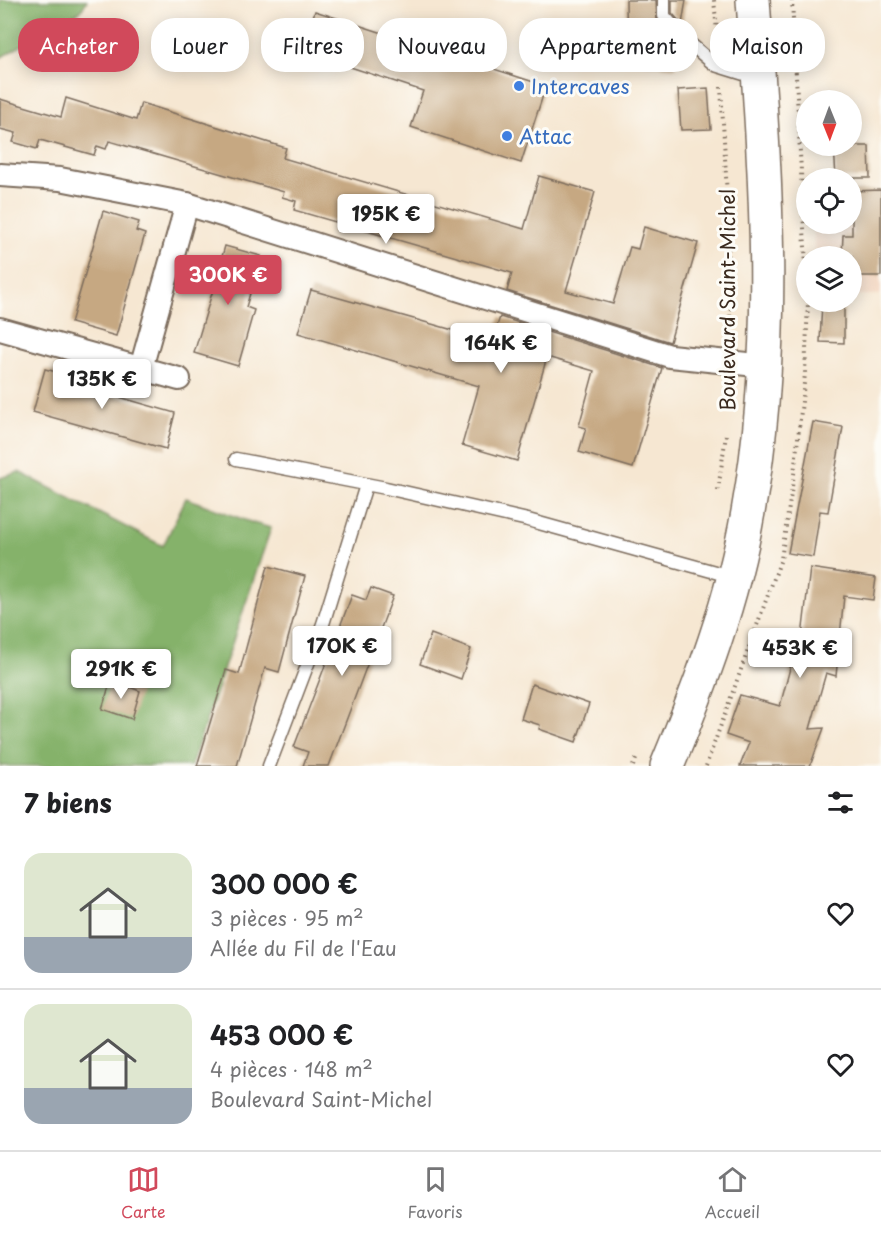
<!DOCTYPE html>
<html lang="fr">
<head>
<meta charset="utf-8">
<style>
  body { margin:0; font-family:"Playpen Sans",sans-serif; background:#f6f6f6; color:#202124; height:100vh; display:flex; flex-direction:column; font-size:22px; white-space:nowrap }
  * { box-sizing:border-box; margin:0 }
  p { font-size:20px; color:#757577 }
  .icon { flex:none; width:33px; height:33px; fill:none; stroke:currentColor; stroke-width:2; stroke-linecap:round; stroke-linejoin:round }
  .map { position:relative; height:766px; overflow:hidden }
  .details { display:flex; flex-direction:column; background:#fff; flex:1 }
  .details>* { flex:none }
  .top-card { position:absolute; left:18px; top:18px; width:846px; height:54px; display:flex; gap:12px }
  .needle { width:39px; rotate:179deg }
  .controls { position:absolute; left:796px; top:90px; display:grid; gap:12px }
  .controls a { display:grid; place-items:center; width:66px; height:66px; border-radius:50%; background:#fff; box-shadow:0 3px 15px #0003; font-size:30px }
  .price { position:absolute; translate:-50% -51px; padding:0 14px; border-radius:6px; background:#fff; color:#222; font-size:20px; line-height:39px; filter:drop-shadow(0 2px 3px #0008) }
  .price::after { content:''; position:absolute; left:50%; top:36px; width:18px; height:14px; margin-left:-9px; background:inherit; clip-path:polygon(0 0,100% 0,50% 100%) }
  .price.current { background:#d1495b; color:#fff }
  ul { padding:0; list-style:none }
  li { display:flex; align-items:center; gap:18px; height:150px; padding:0 24px }
  li+li { border-top:2px solid #e0e0e0 }
  li span { display:grid; place-items:center; flex:none; width:168px; height:120px; border-radius:18px; color:#555 }
  li>.icon { margin-inline-start:auto }
  span .icon { width:72px; height:72px; fill:#fffc; stroke-width:1 }
  li b { font-size:26px }
  h2 { display:flex; justify-content:space-between; align-items:center; height:72px; padding:0 24px; font-size:26px }
  .pill { padding:0 21px; border-radius:24px; background:#fff; box-shadow:0 3px 15px #0003; font-size:21px; line-height:54px }
  .pill.current { background:#d1495b; color:#fff }
  .tabs { display:flex; justify-content:space-around; align-items:center; height:84px; border-top:2px solid #e0e0e0; background:#fff; font-size:16px; color:#757577 }
  .tabs a { display:grid; justify-items:center; gap:3px }
  .tabs .current { color:#d1495b }
  .map>svg:first-child { display:block }
  .built { fill:#f2d4be }
  .forest { fill:#85b26a; stroke:#606e44; stroke-width:1.5 }
  .building { fill:#c6a882 }
  .lines { fill:none; stroke-linecap:round; stroke-linejoin:round }
  .lane-casing { stroke:#7c6c5d; stroke-width:15 }
  .street-casing { stroke:#7c6c5d; stroke-width:26 }
  .secondary-casing { stroke:#7c6c5d; stroke-width:36 }
  .path { stroke:#7c6c5d; stroke-width:4; stroke-dasharray:1.5 4.5; stroke-linecap:butt }
  .lane { stroke:#fff; stroke-width:12 }
  .street { stroke:#fff; stroke-width:22 }
  .secondary { stroke:#fff; stroke-width:33 }
  .shop-dot { fill:#3f7fe0; stroke:#fdfcf7; stroke-width:2 }
  .labels { text-anchor:middle; dominant-baseline:central; stroke-width:6; stroke-linejoin:round; paint-order:stroke }
  .shop-label { font-size:20px; fill:#366cbe; stroke:#fdfcf7; text-anchor:start }
  .street-label { font-size:20px; fill:#3b2a1e; stroke:#fdfcf7 }
</style>
</head>
<body>
<div class="map">
<svg width="881" height="766" viewBox="0 0 881 766">
  <rect width="100%" height="100%" fill="#fdfcf7"/>
  <filter id="ink" filterUnits="userSpaceOnUse"><feTurbulence type="fractalNoise" baseFrequency=".0167" numOctaves="2"/><feDisplacementMap in="SourceGraphic" scale="12" xChannelSelector="R" yChannelSelector="G"/><feConvolveMatrix kernelMatrix="1 2 1 2 8 2 1 2 1" color-interpolation-filters="sRGB"/></filter>
  <filter id="wash" filterUnits="userSpaceOnUse"><feTurbulence type="fractalNoise" baseFrequency=".008" numOctaves="4" result="noise"/><feDisplacementMap in="SourceGraphic" scale="24" xChannelSelector="R" yChannelSelector="G"/><feGaussianBlur stdDeviation="1.35" result="paint"/><feColorMatrix in="noise" values="0 0 0 0 0 0 0 0 0 0 0 0 0 0 0 0 0 1.4 0 .05"/><feComposite in="paint" operator="in"/></filter>
  <g filter="url(#wash)">
    <rect width="100%" height="100%" fill="#f6e7d2"/>
    <polygon class="built" points="881,202 881,295 852,295 852,256 815,256 813,224 852,224"/>
    <g class="forest">
      <polygon points="0,0 87,0 81,11 0,58"/>
      <polygon points="19,472 163,546 186,498 253,523 271,528 191,766 0,766 0,478"/>
    </g>
    <g id="blocks">
      <g class="building">
        <polygon points="626,0 656,0 657,21 679,45 676,68 627,62"/>
        <polygon points="672,0 686,0 682,24 672,13"/>
        <polygon points="315,11 546,86 521,163 411,127 423,91 302,51"/>
        <polygon points="708,88 711,129 681,130 678,90"/>
        <polygon points="66,98 136,120 141,103 286,148 283,158 524,229 539,176 595,192 566,291 613,304 630,247 638,249 644,227 698,243 670,342 507,291 512,273 294,210 296,201 282,197 284,192 260,185 109,141 106,149 97,146 94,155 40,140 37,149 13,142 16,133 0,129 0,99 61,117"/>
        <polygon points="834,146 869,146 870,178 836,178"/>
        <polygon points="881,190 881,276 852,276 852,256 842,256 843,235 852,235 852,191"/>
        <polygon points="103,211 139,222 136,231 145,234 116,336 71,323"/>
        <polygon points="225,246 261,256 246,307 254,310 238,366 194,353 215,283 206,281 213,257 221,260"/>
        <polygon points="311,290 492,341 500,317 662,368 633,468 579,452 586,428 579,426 594,371 547,357 517,461 462,445 479,386 298,333"/>
        <polygon points="822,302 844,302 844,343 820,342"/>
        <polygon points="45,369 108,385 105,393 175,413 166,449 33,412"/>
        <polygon points="813,422 843,427 828,512 820,511 813,557 788,553"/>
        <polygon points="268,566 305,576 279,672 265,668 237,766 197,766 226,670 239,674"/>
        <polygon points="810,568 876,578 873,600 844,596 836,676 826,673 810,729 824,728 810,766 740,766 749,743 726,735 732,718 740,695 780,706 794,653 800,654"/>
        <polygon points="371,588 393,596 329,766 303,766 308,752 294,747 352,595 366,600"/>
        <polygon points="431,634 471,649 461,679 420,664"/>
        <polygon points="111,680 140,691 132,719 102,709"/>
        <polygon points="532,684 589,704 576,742 539,729 540,725 521,719"/>
      </g>
    </g>
  </g>
  <g filter="url(#ink)">
    <use href="#blocks" fill-opacity="0" stroke="#7c6c5d" stroke-width="1.5"/>
    <g class="lines">
      <g class="lane-casing">
        <g id="lane">
          <polyline points="664,0 664,16 687,41 715,65 757,78"/>
          <polyline points="236,459 386,488 528,520 733,577"/>
          <polyline points="269,766 323,624 366,485"/>
        </g>
      </g>
      <g class="street-casing">
        <g id="street">
          <polyline points="0,175 60,179 187,204 670,356 766,366"/>
          <polyline points="0,329 179,379"/>
          <polyline points="141,368 187,204"/>
        </g>
      </g>
      <g class="secondary-casing">
        <path id="secondary" d="M667,766C701,684 733,600 748,512C779,342 765,170 753,0"/>
      </g>
      <g class="path">
        <polyline points="714,0 718,41"/>
        <polyline points="792,0 807,286"/>
        <polyline points="721,87 726,175 731,338"/>
        <polyline points="718,490 726,435"/>
        <polyline points="633,766 637,757"/>
        <polyline points="706,766 781,559 794,474 805,374 808,302"/>
      </g>
      <use href="#lane" class="lane"/>
      <use href="#street" class="street"/>
      <use href="#secondary" class="secondary"/>
    </g>
  </g>
  <g class="shop-dot">
    <circle cx="519" cy="86" r="6"/>
    <circle cx="507" cy="136" r="6"/>
  </g>
  <g class="labels">
    <g class="shop-label">
      <text x="531" y="86">Intercaves</text>
      <text x="519" y="136">Attac</text>
    </g>
    <g class="street-label">
      <text transform="translate(727 300) rotate(-90)">Boulevard Saint-Michel</text>
    </g>
  </g>
</svg>
<div class="controls">
<a><svg class="needle" viewBox="-14 -14 28 28"><path d="M0-13l5 13h-10z" fill="#e53935"/><path d="M0 13l5-13h-10z" fill="#757577"/></svg></a>
<a><svg class="icon" aria-label="locate" viewBox="0 0 24 24"><circle cx="12" cy="12" r="6"/><path d="M12 2v4M12 18v4M2 12h4M18 12h4"/></svg></a>
<a><svg class="icon" aria-label="layers" viewBox="0 0 24 24"><path d="M12 4l9 5-9 5-9-5zM3 14l9 5 9-5"/></svg></a>
</div>
<b class="price" style="left:386px;top:245px">195K €</b>
<b class="price current" style="left:228px;top:306px">300K €</b>
<b class="price" style="left:501px;top:374px">164K €</b>
<b class="price" style="left:102px;top:410px">135K €</b>
<b class="price" style="left:342px;top:677px">170K €</b>
<b class="price" style="left:800px;top:679px">453K €</b>
<b class="price" style="left:121px;top:700px">291K €</b>
<div class="top-card">
<a class="pill current">Acheter</a>
<a class="pill">Louer</a>
<a class="pill">Filtres</a>
<a class="pill">Nouveau</a>
<a class="pill">Appartement</a>
<a class="pill">Maison</a>
</div>
</div>
<section class="details">
<h2>7 biens<svg class="icon" aria-label="filters" viewBox="0 0 24 24"><path d="M4 7h16M4 17h16"/><circle cx="9" cy="7" r="2"/><circle cx="15" cy="17" r="2"/></svg></h2>
<ul>
<li><span style="background:linear-gradient(#dfe7d0 70%,#9aa5b1 0)"><svg class="icon" aria-label="home" viewBox="0 0 24 24"><path d="M3 11l9-7 9 7M6 9v11h12V9"/></svg></span><div><b>300 000 €</b><p>3 pièces · 95 m²</p><p>Allée du Fil de l'Eau</p></div><svg class="icon" aria-label="heart" viewBox="0 0 24 24"><path d="M12 20l-8-8c-3-5 5-10 8-4 3-6 11-1 8 4z"/></svg></li>
<li><span style="background:linear-gradient(#dfe7d0 70%,#9aa5b1 0)"><svg class="icon" aria-label="home" viewBox="0 0 24 24"><path d="M3 11l9-7 9 7M6 9v11h12V9"/></svg></span><div><b>453 000 €</b><p>4 pièces · 148 m²</p><p>Boulevard Saint-Michel</p></div><svg class="icon" aria-label="heart" viewBox="0 0 24 24"><path d="M12 20l-8-8c-3-5 5-10 8-4 3-6 11-1 8 4z"/></svg></li>
</ul>
</section>
<nav class="tabs">
<a class="current"><svg class="icon" aria-label="map" viewBox="0 0 24 24"><path d="M3 6l6-2 6 2 6-2v14l-6 2-6-2-6 2zM9 4v14M15 6v14"/></svg>Carte</a>
<a><svg class="icon" aria-label="saved" viewBox="0 0 24 24"><path d="M7 4h10v16l-5-4-5 4z"/></svg>Favoris</a>
<a><svg class="icon" aria-label="home" viewBox="0 0 24 24"><path d="M3 11l9-7 9 7M6 9v11h12V9"/></svg>Accueil</a>
</nav>
</body>
</html>
